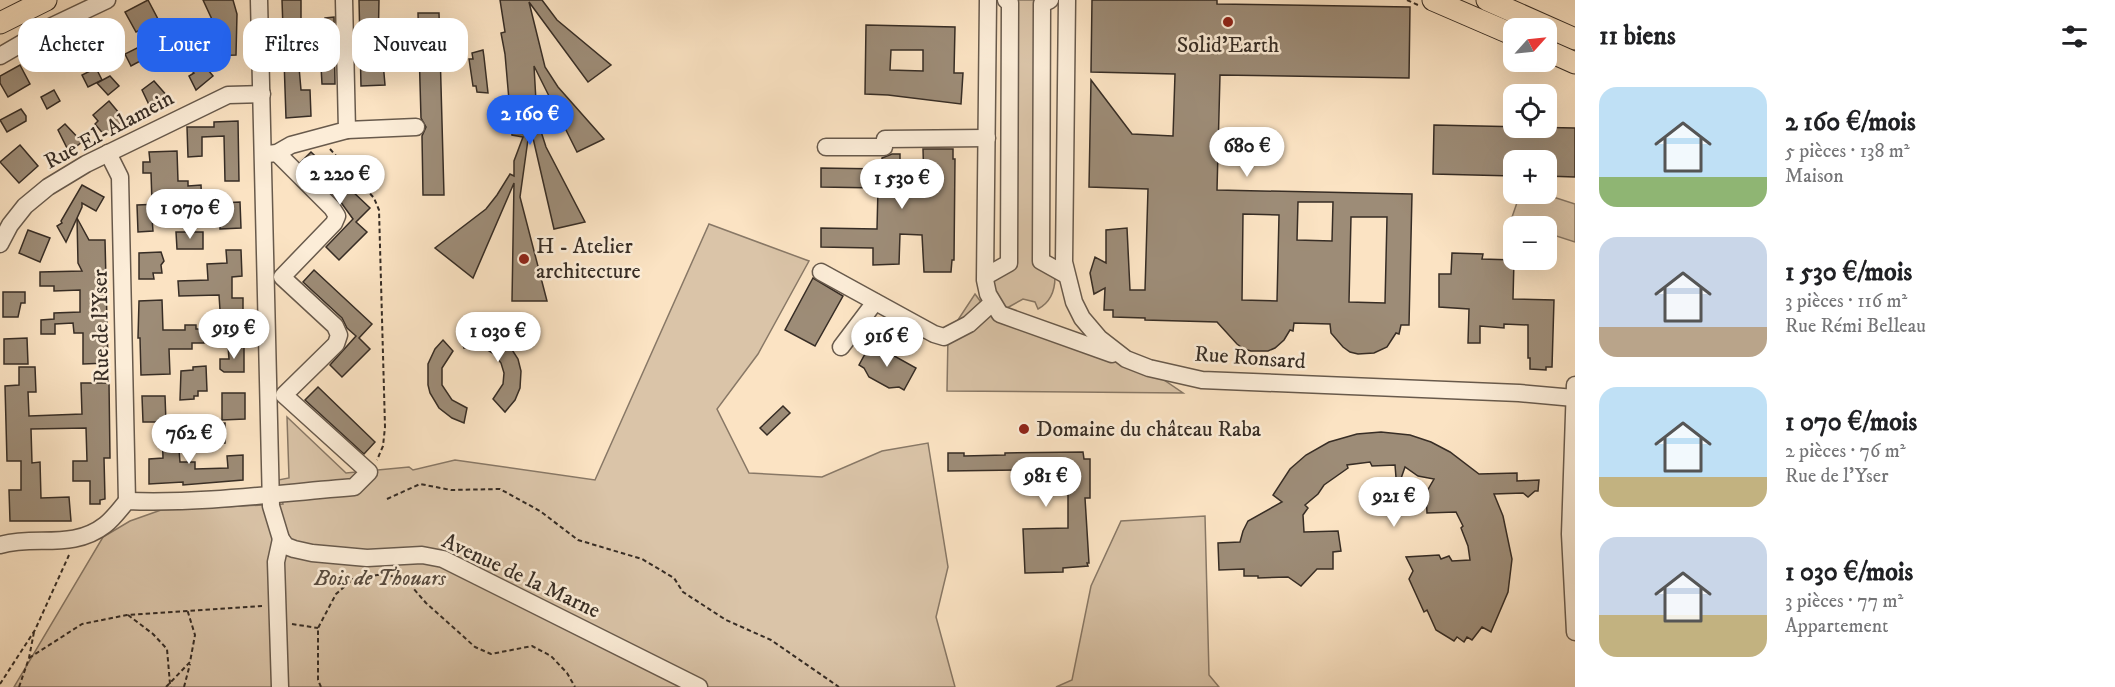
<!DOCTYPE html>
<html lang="fr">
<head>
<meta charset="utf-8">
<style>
  body { margin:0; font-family:"IM FELL DW Pica",serif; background:#f6f6f6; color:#202124; height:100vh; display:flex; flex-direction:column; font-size:22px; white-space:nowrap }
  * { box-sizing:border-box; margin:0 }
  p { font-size:20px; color:#757577 }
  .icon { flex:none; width:33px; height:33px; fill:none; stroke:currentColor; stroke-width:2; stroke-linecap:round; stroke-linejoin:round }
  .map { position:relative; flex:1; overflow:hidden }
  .panel { display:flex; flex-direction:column; background:#fff; width:540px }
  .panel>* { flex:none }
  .top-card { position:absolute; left:18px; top:18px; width:570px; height:54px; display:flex; gap:12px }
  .needle { width:39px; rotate:63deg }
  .controls { position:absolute; left:1503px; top:18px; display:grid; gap:12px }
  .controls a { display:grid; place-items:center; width:54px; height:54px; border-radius:12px; background:#fff; box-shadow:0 6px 24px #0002; font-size:30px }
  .price { position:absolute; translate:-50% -51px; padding:0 14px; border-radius:21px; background:#fff; color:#222; font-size:20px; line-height:39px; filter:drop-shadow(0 2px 3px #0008) }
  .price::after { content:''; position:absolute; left:50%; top:36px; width:18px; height:14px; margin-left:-9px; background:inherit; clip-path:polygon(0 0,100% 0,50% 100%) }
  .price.on { background:#2563eb; color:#fff }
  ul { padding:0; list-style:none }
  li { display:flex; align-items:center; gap:18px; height:150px; padding:0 24px }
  li span { display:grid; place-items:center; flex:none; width:168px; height:120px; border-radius:18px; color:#555 }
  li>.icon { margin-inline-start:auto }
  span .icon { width:72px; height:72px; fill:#fffc; stroke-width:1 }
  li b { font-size:26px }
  h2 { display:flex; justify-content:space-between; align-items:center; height:72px; padding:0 24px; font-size:26px }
  .tag { padding:0 21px; border-radius:18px; background:#fff; box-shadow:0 6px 24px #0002; font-size:21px; line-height:54px }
  .tag.on { background:#2563eb; color:#fff }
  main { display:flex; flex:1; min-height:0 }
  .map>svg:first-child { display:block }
  .green { fill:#dac4a8; stroke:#887866; stroke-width:1.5 }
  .building { fill:#9d8c77; stroke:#372d25; stroke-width:1.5; fill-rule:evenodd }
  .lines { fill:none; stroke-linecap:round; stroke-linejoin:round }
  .minor-casing { stroke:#685a4c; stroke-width:19 }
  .major-casing { stroke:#372d25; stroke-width:23 }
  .path { stroke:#372d25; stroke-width:2; stroke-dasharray:4.5 3; stroke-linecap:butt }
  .minor { stroke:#fcedd8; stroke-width:16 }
  .major { stroke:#fbe3c3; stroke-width:21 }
  .poi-dot { fill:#8f2418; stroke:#fcedd8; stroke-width:2 }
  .labels { text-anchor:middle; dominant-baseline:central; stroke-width:5; stroke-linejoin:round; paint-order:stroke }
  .poi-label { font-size:22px; fill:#372d25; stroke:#fcedd8; text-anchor:start }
  .street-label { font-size:22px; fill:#372d25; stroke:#fcedd8 }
  .park-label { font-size:22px; font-style:italic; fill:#584b3f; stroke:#fcedd8 }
</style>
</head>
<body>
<main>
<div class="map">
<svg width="1575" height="687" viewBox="0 0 1575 687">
  <rect width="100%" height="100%" fill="#fbe3c3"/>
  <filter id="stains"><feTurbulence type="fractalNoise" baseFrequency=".00333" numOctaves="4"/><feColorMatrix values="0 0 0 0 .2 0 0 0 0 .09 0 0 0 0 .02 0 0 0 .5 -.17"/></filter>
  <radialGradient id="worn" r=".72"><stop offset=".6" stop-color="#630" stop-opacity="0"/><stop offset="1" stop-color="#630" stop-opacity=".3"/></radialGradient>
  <g class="green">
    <path d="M1015,0H1038L1037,267L1055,277C1055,291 1051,302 1038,309L1035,302L1023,299L1007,308C998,300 993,290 994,278L1013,266Z"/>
    <polygon points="1520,194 1544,194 1575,204 1575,242 1547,233 1546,226 1529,226 1511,220"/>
    <polygon points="709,224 809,261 758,354 717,409 749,473 822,477 882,451 928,443 948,567 936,617 955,687 14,687 103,537 130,521 161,510 283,504 278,480 289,478 287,417 346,473 409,467 413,470 455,460 595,480"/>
    <polygon points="975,294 992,317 1158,376 1183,393 947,391 948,335"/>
    <polygon points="1205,516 1209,675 1219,687 1056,687 1072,680 1091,586 1121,521"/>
  </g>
  <g class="building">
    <polygon points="148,0 159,21 136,32 125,12"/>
    <polygon points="203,0 233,0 237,14 236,55 201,56 187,39 215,26"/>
    <polygon points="282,0 301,0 301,37 325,37 325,18 334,17 335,84 322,84 321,66 299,67 301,90 310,90 311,116 286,118"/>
    <polygon points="359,0 379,0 378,52 380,52 380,62 383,62 385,85 361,86"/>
    <polygon points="500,0 542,0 557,20 611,65 588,82 529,2 545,67 558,87 604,139 577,152 534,66 537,119 546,147 585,222 554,229 530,125 520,197 547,301 512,301 514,183 473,278 435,248 486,209 497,195 510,174 514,176 514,161 523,137 512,135 505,54 501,33 505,32"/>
    <path d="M1092,0H1217V4L1410,7L1409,78L1220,75L1217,190L1412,194L1409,325H1401L1399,334L1396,333L1387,347L1374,353L1358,354L1350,352L1343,347L1331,333L1330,324L1294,323L1293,331L1290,330L1284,340L1275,348L1268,351H1251L1244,349L1237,344L1217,322L1145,320V318L1113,317V310H1104L1105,288L1094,294L1090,273L1095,257L1106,263V230L1127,228L1130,290H1145L1148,189L1089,187L1091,80L1132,134L1173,136L1175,74L1091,72ZM1298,202H1333L1332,241L1297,240ZM1243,214L1279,215L1277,301L1242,300ZM1351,217H1387L1385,303L1349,302Z"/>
    <polygon points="418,13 439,13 444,195 423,195 422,136 426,127 421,118"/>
    <polygon points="106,21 116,41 92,52 82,32"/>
    <path d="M866,25L955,27L954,73H963L961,104L888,95L865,94ZM891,50H923V71L890,70Z"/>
    <polygon points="182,27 188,38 174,45 169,33"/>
    <polygon points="62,42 72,62 61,68 57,61 45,67 39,54"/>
    <polygon points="139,47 144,59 158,53 163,60 150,70 142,60 131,66 125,54"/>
    <polygon points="483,50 484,57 488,93 477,92 476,86 473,86 469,59 473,59 472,53"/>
    <polygon points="199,59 213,76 196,90 189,76 194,73 189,68"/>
    <polygon points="20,65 30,84 8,97 0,83 0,76"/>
    <polygon points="96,68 102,80 88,87 82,75"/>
    <polygon points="110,76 119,86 108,95 97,83"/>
    <polygon points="154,81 168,97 152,111 142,90"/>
    <polygon points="54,90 60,101 47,109 41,97"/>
    <polygon points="109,101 124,119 105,136 95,124 98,121 93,115"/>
    <polygon points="21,109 26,116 26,121 7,132 0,120"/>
    <polygon points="238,121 239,181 225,181 224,136 202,137 202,156 188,157 187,127 214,127 214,122"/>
    <polygon points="65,124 82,142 69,152 58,130"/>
    <polygon points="1434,125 1575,128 1575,177 1546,176 1546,160 1514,160 1514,176 1433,174"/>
    <polygon points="20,145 38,166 19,183 0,162"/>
    <polygon points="923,149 953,149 953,159 955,159 954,260 952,260 951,272 924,272 922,235 900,234 899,264 873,265 873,248 821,247 821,228 877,229 878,188 821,187 821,168 882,169 882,158 892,154 900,154 900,183 924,183"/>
    <polygon points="177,151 178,181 188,181 188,186 201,185 202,209 189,210 189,201 152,202 151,173 143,173 143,162 150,162 149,152"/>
    <polygon points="311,152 370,208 356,222 367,232 339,260 326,247 353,219 340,201 301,162"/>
    <polygon points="82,185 104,197 96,211 82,203 82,207 66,242 57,226 62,223 61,221"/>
    <polygon points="240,202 241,228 220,229 219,203"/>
    <polygon points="161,204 161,218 152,218 153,231 138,232 137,205"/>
    <polygon points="77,218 89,240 105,240 108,363 83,364 83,333 74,333 73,323 55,324 55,334 41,334 41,320 54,319 54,313 80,312 80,290 54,291 54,286 40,286 40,272 82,271 78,263"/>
    <polygon points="28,230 50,238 40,262 19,253"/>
    <polygon points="176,232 203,232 203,249 177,249"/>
    <polygon points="226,250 241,250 242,276 232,277 232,298 243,298 243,324 221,325 219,295 179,296 178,281 208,280 207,264 227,263"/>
    <polygon points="161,252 164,261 161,265 162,273 153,273 154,279 139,279 139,253"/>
    <polygon points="1452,253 1483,254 1482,259 1514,260 1513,299 1554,300 1552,367 1546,367 1546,370 1530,369 1530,358 1528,358 1528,325 1504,324 1504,328 1480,326 1480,343 1468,343 1469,309 1439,307 1439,274 1451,274"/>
    <polygon points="314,270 372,324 359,338 370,349 342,377 330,365 356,336 347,328 342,318 303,282"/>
    <polygon points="813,278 843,296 815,346 785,330"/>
    <polygon points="3,292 25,292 25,303 21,303 18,317 3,317"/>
    <polygon points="162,300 163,330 185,330 185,325 196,325 196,329 203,329 204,343 192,343 192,349 169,349 170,374 141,375 140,338 138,338 139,301"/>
    <polygon points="467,329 488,331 499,336 509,345 518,359 521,371 520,388 515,400 505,412 493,399 503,384 504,373 501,363 494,354 483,347 472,346 464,348 459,331"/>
    <polygon points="27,338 28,364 4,364 4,339"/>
    <polygon points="443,340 453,351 442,368 442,385 452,400 467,408 464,423 452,418 439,408 430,393 428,385 428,364 435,349"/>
    <polygon points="871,343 916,368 904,390 899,387 889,388 869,377 864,368 859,365"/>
    <polygon points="244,345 244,372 224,372 220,369 220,359 229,359 228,346"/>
    <polygon points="206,366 207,391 198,391 198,396 194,396 194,399 180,400 181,371 193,370 193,367"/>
    <polygon points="19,367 35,367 36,392 28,392 29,416 82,414 81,383 109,383 110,458 104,458 105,499 100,500 100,504 90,504 90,481 73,481 73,461 87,461 86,428 31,429 32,463 40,462 41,498 69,497 71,521 10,521 9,490 21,490 21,461 7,461 5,386 19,385"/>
    <polygon points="318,387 375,442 364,454 305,400"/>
    <polygon points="222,393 245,393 245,419 222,420"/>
    <polygon points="142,396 165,396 166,422 143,422"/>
    <polygon points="783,406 790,413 767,435 760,428"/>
    <polygon points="225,423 225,443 203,444 203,424"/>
    <polygon points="162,425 177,425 180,462 195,462 195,469 228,468 227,456 243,455 243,480 183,485 183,482 149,484 149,459 163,458"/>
    <polygon points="1381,432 1410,435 1431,442 1450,452 1479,474 1517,473 1517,481 1539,480 1538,491 1535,491 1528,497 1523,493 1494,494 1503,516 1512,559 1508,592 1491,632 1482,627 1472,640 1467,637 1464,642 1457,637 1454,641 1436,630 1427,610 1424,612 1409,579 1413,571 1406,557 1439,555 1441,559 1449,556 1452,561 1470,560 1468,546 1461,528 1463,526 1456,512 1427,513 1426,493 1434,479 1418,476 1405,467 1397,490 1395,465 1372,466 1370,462 1347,465 1348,468 1324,485 1318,494 1305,505 1308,508 1303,515 1304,532 1338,531 1341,551 1333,552 1333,569 1317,569 1301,586 1288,577 1258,578 1258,576 1244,576 1244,569 1219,570 1218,543 1240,542 1243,531 1248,521 1282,502 1273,495 1290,469 1306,455 1329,442 1357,434"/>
    <polygon points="1083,452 1084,459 1090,459 1090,498 1085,498 1089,563 1087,563 1088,566 1063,568 1063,572 1025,573 1023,529 1068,528 1068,465 1020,465 1020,470 948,471 948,453 964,453 964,456 1005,455 1005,453"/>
  </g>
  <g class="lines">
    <g class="minor-casing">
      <g id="minor">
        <polyline points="259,0 271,506 281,539 286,546 294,549 312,553 367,558 422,555 443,559 699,687"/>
        <polyline points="988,0 985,280 988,294 1000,314 1112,354"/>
        <polyline points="1050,0 1042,4 1041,261 1066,275"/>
        <polyline points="1067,0 1064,262 1074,302 1082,318 1099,338 1126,359 1149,368 1202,380 1519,393 1574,398"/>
        <polyline points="0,56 50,27 107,0"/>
        <polyline points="347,130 416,127"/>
        <polyline points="826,147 884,147 885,139 987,138"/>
        <polyline points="108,153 120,177 127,501"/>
        <polyline points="267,154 277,153 291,145 347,130 344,0"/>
        <polyline points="0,244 10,225 25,206 48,187 86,164 228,95 262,94"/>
        <polyline points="821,272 934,334 944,337 969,324 992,303"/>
        <polyline points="986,276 1009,263 1010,3 1006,0"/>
        <polyline points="841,347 875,302"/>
        <polyline points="1575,385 1570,534 1575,632"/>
        <path d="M0,545C36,535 73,550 105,525C113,519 120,509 127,501C204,504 279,493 354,487L369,472L284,395L336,344L339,335L335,326L282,277L334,223L337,216L332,208L277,153"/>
        <polyline points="280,687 276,562 281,539"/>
      </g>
    </g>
    <g class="major-casing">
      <g id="major">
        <polyline points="1433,0 1514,35"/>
        <polyline points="1487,0 1575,39"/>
        <polyline points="0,23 46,0"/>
        <polyline points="1546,50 1575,63"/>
      </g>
    </g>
    <g class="path">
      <polyline points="1407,0 1418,5"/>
      <polyline points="330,149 374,198 379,210 385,427 383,446 377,460"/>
      <polyline points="387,499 420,484 451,490 500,489 540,511 578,540 642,559 674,578 683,592 726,620 771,640 839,687"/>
      <polyline points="128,615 153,634 167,649 170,684 171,687"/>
      <polyline points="292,624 318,628"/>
      <polyline points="29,658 82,624 127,615 262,606"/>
      <polyline points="0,684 35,630 69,555"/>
      <polyline points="19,687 29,658 34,632"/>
      <polyline points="166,687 190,662 195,635 187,609"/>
      <polyline points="184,687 190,664"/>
      <polyline points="321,687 318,680 318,628 336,594 353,579 384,574 406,580 426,603 475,647 491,654 532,646 551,656 567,673 575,687"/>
    </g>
    <use href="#minor" class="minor"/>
    <use href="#major" class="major"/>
  </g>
  <g class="poi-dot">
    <circle cx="1228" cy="22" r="6"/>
    <circle cx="524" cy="259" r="6"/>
    <circle cx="1024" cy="429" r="6"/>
  </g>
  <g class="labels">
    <g class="poi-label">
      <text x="1228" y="45" text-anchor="middle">Solid'Earth</text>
      <text x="536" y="246">H - Atelier<tspan x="536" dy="25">architecture</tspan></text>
      <text x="1036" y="429">Domaine du château Raba</text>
    </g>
    <g class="street-label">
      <text transform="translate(109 130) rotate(-28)">Rue El-Alamein</text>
      <text transform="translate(101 326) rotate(-91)">Rue de l'Yser</text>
      <text transform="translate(1250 358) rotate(4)">Rue Ronsard</text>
      <text transform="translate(521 576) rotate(25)">Avenue de la Marne</text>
    </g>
    <g class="park-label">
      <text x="380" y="578">Bois de Thouars</text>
    </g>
  </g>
  <rect width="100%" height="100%" filter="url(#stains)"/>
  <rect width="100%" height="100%" fill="url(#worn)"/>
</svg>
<div class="controls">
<a><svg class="needle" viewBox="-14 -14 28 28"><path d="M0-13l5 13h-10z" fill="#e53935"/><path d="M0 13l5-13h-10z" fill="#757577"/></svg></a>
<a><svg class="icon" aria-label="locate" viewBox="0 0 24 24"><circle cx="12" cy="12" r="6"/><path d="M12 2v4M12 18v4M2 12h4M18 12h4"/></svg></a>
<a>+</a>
<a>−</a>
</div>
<b class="price on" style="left:530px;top:146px">2 160 €</b>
<b class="price" style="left:1247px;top:178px">680 €</b>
<b class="price" style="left:340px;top:206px">2 220 €</b>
<b class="price" style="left:902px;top:210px">1 530 €</b>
<b class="price" style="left:190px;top:240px">1 070 €</b>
<b class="price" style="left:234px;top:360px">919 €</b>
<b class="price" style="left:498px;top:363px">1 030 €</b>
<b class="price" style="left:887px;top:368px">916 €</b>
<b class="price" style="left:189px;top:465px">762 €</b>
<b class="price" style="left:1046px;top:508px">981 €</b>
<b class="price" style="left:1394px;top:528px">921 €</b>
<div class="top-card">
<a class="tag">Acheter</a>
<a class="tag on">Louer</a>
<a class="tag">Filtres</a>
<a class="tag">Nouveau</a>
</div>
</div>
<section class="panel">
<h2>11 biens<svg class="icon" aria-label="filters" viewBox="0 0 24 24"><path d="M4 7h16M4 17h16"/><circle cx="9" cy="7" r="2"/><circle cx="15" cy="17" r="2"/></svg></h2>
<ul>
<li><span style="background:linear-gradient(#bfe0f5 75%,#8fb573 0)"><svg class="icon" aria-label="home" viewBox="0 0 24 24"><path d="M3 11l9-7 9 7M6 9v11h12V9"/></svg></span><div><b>2 160 €/mois</b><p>5 pièces · 138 m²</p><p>Maison</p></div></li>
<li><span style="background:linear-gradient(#c9d6e8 75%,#b9a48a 0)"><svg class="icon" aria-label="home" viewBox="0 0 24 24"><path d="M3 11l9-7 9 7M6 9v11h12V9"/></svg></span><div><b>1 530 €/mois</b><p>3 pièces · 116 m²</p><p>Rue Rémi Belleau</p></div></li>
<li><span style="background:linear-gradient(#bfe0f5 75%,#c2b280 0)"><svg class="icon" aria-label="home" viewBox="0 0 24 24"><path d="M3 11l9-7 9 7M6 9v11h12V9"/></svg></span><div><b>1 070 €/mois</b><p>2 pièces · 76 m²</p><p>Rue de l'Yser</p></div></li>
<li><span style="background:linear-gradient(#c9d6e8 65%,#c2b280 0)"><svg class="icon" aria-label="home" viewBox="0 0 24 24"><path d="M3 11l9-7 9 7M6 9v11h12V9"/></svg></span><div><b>1 030 €/mois</b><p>3 pièces · 77 m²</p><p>Appartement</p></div></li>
</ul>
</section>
</main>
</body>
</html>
